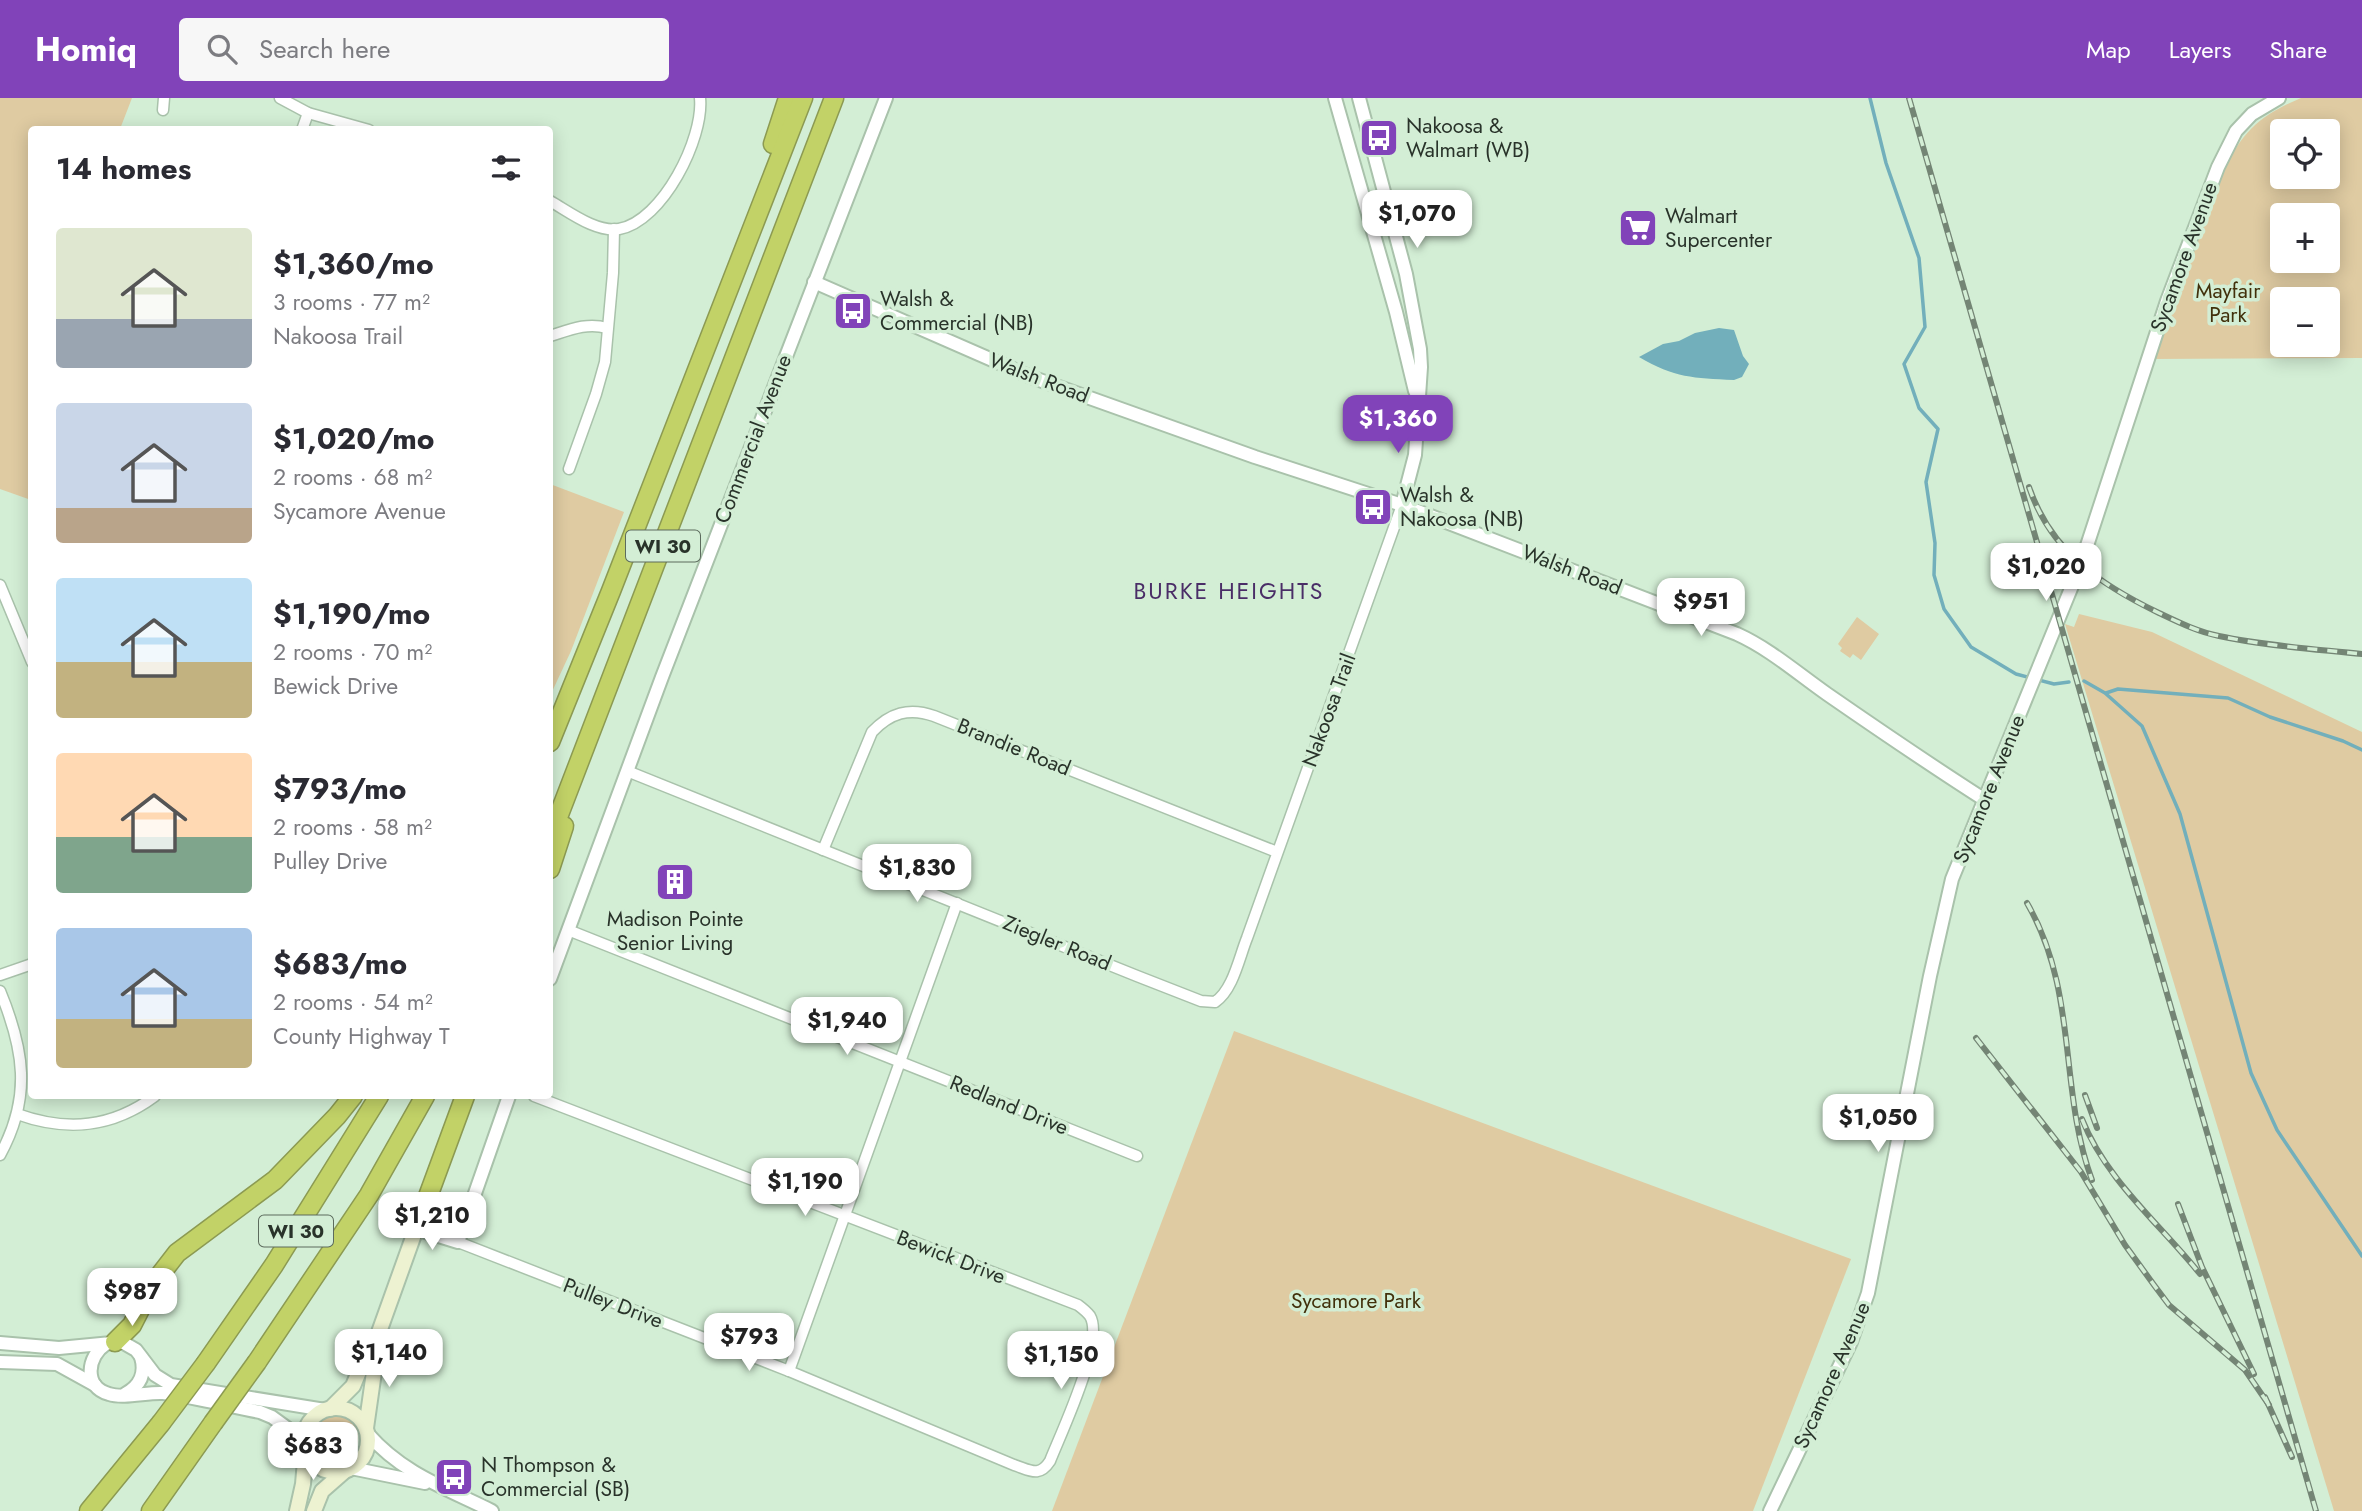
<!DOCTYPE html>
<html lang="en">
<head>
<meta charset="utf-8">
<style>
  body { margin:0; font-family:Jost,sans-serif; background:#f7f7f7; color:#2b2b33; height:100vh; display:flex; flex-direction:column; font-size:26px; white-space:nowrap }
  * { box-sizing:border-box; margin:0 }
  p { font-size:23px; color:#7c7c81 }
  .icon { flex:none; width:38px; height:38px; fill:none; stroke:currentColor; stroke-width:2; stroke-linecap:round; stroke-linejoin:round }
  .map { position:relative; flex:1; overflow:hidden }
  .panel { position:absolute; left:28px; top:28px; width:525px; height:973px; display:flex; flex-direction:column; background:#fff; border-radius:7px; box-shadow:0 4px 18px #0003 }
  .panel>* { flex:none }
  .fabs { position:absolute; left:2270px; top:21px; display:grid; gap:14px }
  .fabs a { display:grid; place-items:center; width:70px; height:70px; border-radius:7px; background:#fff; box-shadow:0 4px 18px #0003; font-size:35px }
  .price { position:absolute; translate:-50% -60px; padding:0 16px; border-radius:14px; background:#fff; color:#222; font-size:23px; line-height:46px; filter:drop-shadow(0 2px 4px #0008) }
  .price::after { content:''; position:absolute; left:50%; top:42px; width:21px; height:16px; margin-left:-10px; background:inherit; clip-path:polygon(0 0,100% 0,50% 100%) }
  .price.current { background:#8143b9; color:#fff }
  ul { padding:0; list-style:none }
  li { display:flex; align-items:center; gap:21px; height:175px; padding:0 28px }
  li span { display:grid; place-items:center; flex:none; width:196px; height:140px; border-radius:7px; color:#555 }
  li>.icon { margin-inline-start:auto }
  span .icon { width:84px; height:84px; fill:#fffc; stroke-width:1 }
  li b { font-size:30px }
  h2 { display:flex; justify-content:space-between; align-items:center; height:84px; padding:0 28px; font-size:30px }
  header { display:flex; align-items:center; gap:42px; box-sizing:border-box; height:98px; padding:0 35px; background:#8143b9; color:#fff }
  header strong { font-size:33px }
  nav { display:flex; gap:38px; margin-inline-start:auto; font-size:24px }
  .search { width:490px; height:63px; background:#f7f7f7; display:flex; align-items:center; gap:18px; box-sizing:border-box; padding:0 24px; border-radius:7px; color:#7c7c81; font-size:26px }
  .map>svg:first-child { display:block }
  .green { fill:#dfcba2; fill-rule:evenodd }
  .water { fill:#72afbb }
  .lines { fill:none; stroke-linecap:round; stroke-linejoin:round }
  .stream { stroke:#72afbb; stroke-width:3.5 }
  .minor-casing { stroke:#a9c2ab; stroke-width:13 }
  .tertiary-casing { stroke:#a9c2ab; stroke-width:16 }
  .secondary-casing { stroke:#a9c2ab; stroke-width:18 }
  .motorway-casing { stroke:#8c9a52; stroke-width:21 }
  .minor { stroke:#fff; stroke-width:10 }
  .tertiary { stroke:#fff; stroke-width:12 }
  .secondary { stroke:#edf2d1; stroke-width:14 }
  .motorway { stroke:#c2d267; stroke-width:18 }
  .rail-casing { stroke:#748575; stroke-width:6 }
  .rail { stroke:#d3eed5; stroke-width:3.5; stroke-dasharray:10; stroke-linecap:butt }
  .motorway-bridge-casing { stroke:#8c9a52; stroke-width:21; stroke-linecap:butt }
  .motorway-bridge { stroke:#c2d267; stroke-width:18 }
  .labels { text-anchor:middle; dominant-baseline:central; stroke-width:7; stroke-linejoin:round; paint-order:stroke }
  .shield { fill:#d3eed5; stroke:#5c6b5d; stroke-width:2 }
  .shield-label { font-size:19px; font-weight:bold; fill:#29332a }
  .poi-label { font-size:21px; fill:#29332a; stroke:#d3eed5; text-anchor:start }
  .street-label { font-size:21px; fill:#29332a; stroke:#d3eed5 }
  .park-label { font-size:21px; fill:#41300b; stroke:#d3eed5 }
  .neighbourhood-label { font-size:23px; letter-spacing:2px; fill:#4a2d67; stroke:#d3eed5 }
</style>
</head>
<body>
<header>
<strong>Homiq</strong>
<div class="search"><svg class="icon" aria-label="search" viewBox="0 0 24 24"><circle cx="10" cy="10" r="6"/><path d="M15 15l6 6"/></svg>Search here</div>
<nav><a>Map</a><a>Layers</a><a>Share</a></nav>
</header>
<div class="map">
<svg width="2362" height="1413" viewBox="0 0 2362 1413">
  <rect width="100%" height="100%" fill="#d3eed5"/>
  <g class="green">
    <polygon points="0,0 132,0 120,31 32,32 31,402 0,391"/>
    <path d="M2301,0H2362V260L2149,261L2219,81C2241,36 2256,19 2301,0ZM2282,33H2328V79H2282ZM2282,117H2328V163H2282ZM2282,201H2328V247H2282Z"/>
    <polygon points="550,386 624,414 571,553 550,598"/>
    <polygon points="2079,516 2152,534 2362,634 2362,1413 2334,1413 2065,526 2074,529"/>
    <polygon points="1857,519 1879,536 1861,562 1853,556 1850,560 1840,553 1842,550 1838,546"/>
    <polygon points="1234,933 1851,1161 1753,1413 1052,1413"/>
    <circle cx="336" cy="1340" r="22"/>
  </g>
  <path class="water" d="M1719,230L1734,232L1743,258L1749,266L1742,279L1734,282C1693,280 1675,280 1639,259L1663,246L1679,243L1695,235Z"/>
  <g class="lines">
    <g class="stream">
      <polyline points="1870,0 1886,65 1919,160 1925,229 1904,266 1919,310 1938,331 1926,384 1935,445 1934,477 1944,511 1971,549 2016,576 2054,586 2069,584"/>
      <polyline points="2084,583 2105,595 2142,628 2180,716 2251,975 2277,1032 2362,1158"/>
      <polyline points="2106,595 2118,591 2228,600 2270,619 2343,643 2362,652"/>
    </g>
    <g class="minor-casing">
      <g id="minor">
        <polyline points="280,0 308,15 369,32"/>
        <polyline points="163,12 164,0"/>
        <polyline points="302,32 308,15"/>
        <path d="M550,103C568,113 596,135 619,131C663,123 704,40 700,0"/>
        <path d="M550,238C569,232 587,224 607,230"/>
        <polyline points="569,371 596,296 605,264 613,175 614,131"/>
        <polyline points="0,487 32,564"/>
        <path d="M627,673L1137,878L1201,903L1215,904C1233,892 1239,860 1247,840L1402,407"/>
        <path d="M823,752L872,634C890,615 909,609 934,618L1277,754"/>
        <polyline points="568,832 1137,1058"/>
        <polyline points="0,877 32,866"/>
        <path d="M0,893C24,951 32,999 0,1057"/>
        <path d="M17,1016C67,1034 112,1030 155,998"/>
        <path d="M458,1144L789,1273L1014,1367C1030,1372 1039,1380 1050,1363C1061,1335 1105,1243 1090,1218C1087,1214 1082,1210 1078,1207L534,998"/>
        <polyline points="789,1273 957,805"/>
      </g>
    </g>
    <g class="tertiary-casing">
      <g id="tertiary">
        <polyline points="1335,0 1396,214 1415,293"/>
        <polyline points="1359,0 1406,176 1420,251 1421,269 1415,357 1402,407"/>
        <path d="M814,184L1031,279L1255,359L1402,407L1737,536C1770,551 1797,575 1827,596C1879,632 1932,668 1985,702"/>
        <polyline points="550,881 662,579 886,0"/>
        <polyline points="416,1131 458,1144 509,998"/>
        <polyline points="0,1245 59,1250 122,1244 136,1252 155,1277 171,1287 325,1312"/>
        <path d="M106,1246C87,1258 83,1289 109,1296C124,1301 147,1294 163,1295C196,1299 228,1308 260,1314L272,1319L305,1343"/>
        <polyline points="0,1264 57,1266 95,1287"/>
        <path d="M125,1296C140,1288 146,1276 141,1259"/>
        <path d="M368,1336C403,1376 446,1390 492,1413"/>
        <polyline points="351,1370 425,1385"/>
        <polyline points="1770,1413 1851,1244 1868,1195 1930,878 1952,781 2081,466 2167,203 2218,69 2236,33 2252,16 2279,0"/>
      </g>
    </g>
    <g class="secondary-casing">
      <g id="secondary">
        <circle cx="336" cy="1342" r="32"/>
        <polyline points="330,1311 353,1288 363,1264 373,1251 416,1131"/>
        <polyline points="366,1330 375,1267 373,1251"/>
        <polyline points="297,1413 303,1386 306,1351"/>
        <polyline points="314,1413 322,1393 346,1372"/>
      </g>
    </g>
    <g class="motorway-casing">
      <g id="motorway">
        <polyline points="773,46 788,0"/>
        <polyline points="550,644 611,493 803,0"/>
        <polyline points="550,740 834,0"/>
        <polyline points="550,771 564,728"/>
        <polyline points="416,1131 465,998"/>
        <polyline points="115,1244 132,1227 153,1186 177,1155 275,1082 337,1018 353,998"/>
        <polyline points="257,1264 369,1097 425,998"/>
        <polyline points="206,1265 274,1167 379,998"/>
        <polyline points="89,1413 161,1325"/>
        <polyline points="151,1413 213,1325"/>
      </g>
    </g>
    <use href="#minor" class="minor"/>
    <use href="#tertiary" class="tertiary"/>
    <use href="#secondary" class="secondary"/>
    <use href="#motorway" class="motorway"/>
    <g class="rail-casing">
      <g id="rail">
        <polyline points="1909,0 2316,1413"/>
        <path d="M2029,389C2051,454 2101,487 2159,515C2178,524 2198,534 2219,538C2266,548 2315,551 2362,556"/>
        <path d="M2027,805C2079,895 2058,990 2092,1082"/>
        <polyline points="1976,940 2081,1074 2125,1147 2154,1187 2169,1207 2245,1272 2269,1307"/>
        <polyline points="2085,997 2097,1030"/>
        <path d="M2082,1021C2106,1082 2160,1126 2200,1176"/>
        <polyline points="2178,1106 2202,1169 2254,1276"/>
        <polyline points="2265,1299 2292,1359"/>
      </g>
    </g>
    <use href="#rail" class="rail"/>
    <g class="motorway-bridge-casing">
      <g id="motorway-bridge">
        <polyline points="161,1325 206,1265"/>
        <polyline points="213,1325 257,1264"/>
      </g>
    </g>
    <use href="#motorway-bridge" class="motorway-bridge"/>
  </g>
  <defs>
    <g id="bus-square" transform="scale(2.0125)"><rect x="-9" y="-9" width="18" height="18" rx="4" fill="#8143b9" stroke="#d3eed5"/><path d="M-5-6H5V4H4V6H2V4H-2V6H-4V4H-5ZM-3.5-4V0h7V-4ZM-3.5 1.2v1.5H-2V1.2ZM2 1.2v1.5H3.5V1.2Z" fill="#fff"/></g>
    <g id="supermarket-square" transform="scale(2.0125)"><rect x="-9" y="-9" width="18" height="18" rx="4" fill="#8143b9" stroke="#d3eed5"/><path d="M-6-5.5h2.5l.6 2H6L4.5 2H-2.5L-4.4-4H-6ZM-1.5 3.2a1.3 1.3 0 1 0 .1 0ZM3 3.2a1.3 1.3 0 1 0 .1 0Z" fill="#fff"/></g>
    <g id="building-square" transform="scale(2.0125)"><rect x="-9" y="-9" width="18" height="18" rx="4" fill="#8143b9" stroke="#d3eed5"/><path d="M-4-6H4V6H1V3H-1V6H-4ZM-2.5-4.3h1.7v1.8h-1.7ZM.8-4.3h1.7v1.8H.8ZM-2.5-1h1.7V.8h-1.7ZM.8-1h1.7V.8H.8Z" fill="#fff"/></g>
  </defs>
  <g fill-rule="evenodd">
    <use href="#bus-square" x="1379" y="40"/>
    <use href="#supermarket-square" x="1638" y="130"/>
    <use href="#bus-square" x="853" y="213"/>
    <use href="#bus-square" x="1373" y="409"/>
    <use href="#building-square" x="675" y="784"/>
    <use href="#bus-square" x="454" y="1379"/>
  </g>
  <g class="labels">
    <g class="shield">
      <rect x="626" y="432.5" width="74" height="31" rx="5"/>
      <rect x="259" y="1117.5" width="74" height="31" rx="5"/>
    </g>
    <g class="shield-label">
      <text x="663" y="448">WI 30</text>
      <text x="296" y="1133">WI 30</text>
    </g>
    <g class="poi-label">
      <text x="1406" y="28">Nakoosa &amp;<tspan x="1406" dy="24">Walmart (WB)</tspan></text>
      <text x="1665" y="118">Walmart<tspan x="1665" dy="24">Supercenter</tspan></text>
      <text x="880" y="201">Walsh &amp;<tspan x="880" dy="24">Commercial (NB)</tspan></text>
      <text x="1400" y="397">Walsh &amp;<tspan x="1400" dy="24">Nakoosa (NB)</tspan></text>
      <text x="675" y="821" text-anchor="middle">Madison Pointe<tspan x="675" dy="24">Senior Living</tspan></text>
      <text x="481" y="1367">N Thompson &amp;<tspan x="481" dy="24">Commercial (SB)</tspan></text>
    </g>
    <g class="street-label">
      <text transform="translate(2184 159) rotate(-70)">Sycamore Avenue</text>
      <text transform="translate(1039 280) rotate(21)">Walsh Road</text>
      <text transform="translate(753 341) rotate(-69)">Commercial Avenue</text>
      <text transform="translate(1572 472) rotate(21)">Walsh Road</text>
      <text transform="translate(1329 612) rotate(-70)">Nakoosa Trail</text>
      <text transform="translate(1014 649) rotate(22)">Brandie Road</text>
      <text transform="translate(1989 691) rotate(-68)">Sycamore Avenue</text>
      <text transform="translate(1057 845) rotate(22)">Ziegler Road</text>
      <text transform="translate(1009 1007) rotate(22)">Redland Drive</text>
      <text transform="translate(951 1159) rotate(21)">Bewick Drive</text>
      <text transform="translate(613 1205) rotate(21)">Pulley Drive</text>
      <text transform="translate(1832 1277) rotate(-66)">Sycamore Avenue</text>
    </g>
    <g class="park-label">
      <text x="2228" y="193">Mayfair<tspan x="2228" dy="24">Park</tspan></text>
      <text x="1356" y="1203">Sycamore Park</text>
    </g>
    <g class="neighbourhood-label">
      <text x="1229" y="493">BURKE HEIGHTS</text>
    </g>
  </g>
</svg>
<div class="fabs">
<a><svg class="icon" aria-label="locate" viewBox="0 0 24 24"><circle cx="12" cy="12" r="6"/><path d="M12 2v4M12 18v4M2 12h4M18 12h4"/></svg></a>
<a>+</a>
<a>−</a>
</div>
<b class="price" style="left:1417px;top:152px">$1,070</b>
<b class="price current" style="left:1398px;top:357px">$1,360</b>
<b class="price" style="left:2046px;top:505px">$1,020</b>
<b class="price" style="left:1701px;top:540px">$951</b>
<b class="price" style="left:917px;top:806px">$1,830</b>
<b class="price" style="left:847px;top:959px">$1,940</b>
<b class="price" style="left:1878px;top:1056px">$1,050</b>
<b class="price" style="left:805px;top:1120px">$1,190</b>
<b class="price" style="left:432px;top:1154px">$1,210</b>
<b class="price" style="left:132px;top:1230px">$987</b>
<b class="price" style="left:749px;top:1275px">$793</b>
<b class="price" style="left:389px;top:1291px">$1,140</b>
<b class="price" style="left:1061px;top:1293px">$1,150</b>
<b class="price" style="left:313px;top:1384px">$683</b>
<section class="panel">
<h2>14 homes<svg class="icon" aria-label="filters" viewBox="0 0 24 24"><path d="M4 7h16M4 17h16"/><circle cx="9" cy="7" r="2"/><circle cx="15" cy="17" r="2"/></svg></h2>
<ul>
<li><span style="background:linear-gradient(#dfe7d0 65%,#9aa5b1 0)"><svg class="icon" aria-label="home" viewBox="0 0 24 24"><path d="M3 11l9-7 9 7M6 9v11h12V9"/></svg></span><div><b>$1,360/mo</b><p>3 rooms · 77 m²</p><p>Nakoosa Trail</p></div></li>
<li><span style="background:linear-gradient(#c9d6e8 75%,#b9a48a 0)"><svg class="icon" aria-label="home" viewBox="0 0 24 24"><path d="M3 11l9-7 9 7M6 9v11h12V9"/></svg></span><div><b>$1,020/mo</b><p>2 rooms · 68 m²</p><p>Sycamore Avenue</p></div></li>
<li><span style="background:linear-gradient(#bfe0f5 60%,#c2b280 0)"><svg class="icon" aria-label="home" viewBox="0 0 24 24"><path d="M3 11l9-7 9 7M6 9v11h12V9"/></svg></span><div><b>$1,190/mo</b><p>2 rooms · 70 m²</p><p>Bewick Drive</p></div></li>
<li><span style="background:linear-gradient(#ffd9b3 60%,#7fa58c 0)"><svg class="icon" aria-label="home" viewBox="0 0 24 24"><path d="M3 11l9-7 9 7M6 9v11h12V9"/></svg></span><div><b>$793/mo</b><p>2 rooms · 58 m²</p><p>Pulley Drive</p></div></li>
<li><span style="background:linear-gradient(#a9c7e8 65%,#c2b280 0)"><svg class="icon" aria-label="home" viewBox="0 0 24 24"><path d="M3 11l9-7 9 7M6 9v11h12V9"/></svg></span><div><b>$683/mo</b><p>2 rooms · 54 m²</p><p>County Highway T</p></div></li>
</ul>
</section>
</div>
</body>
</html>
